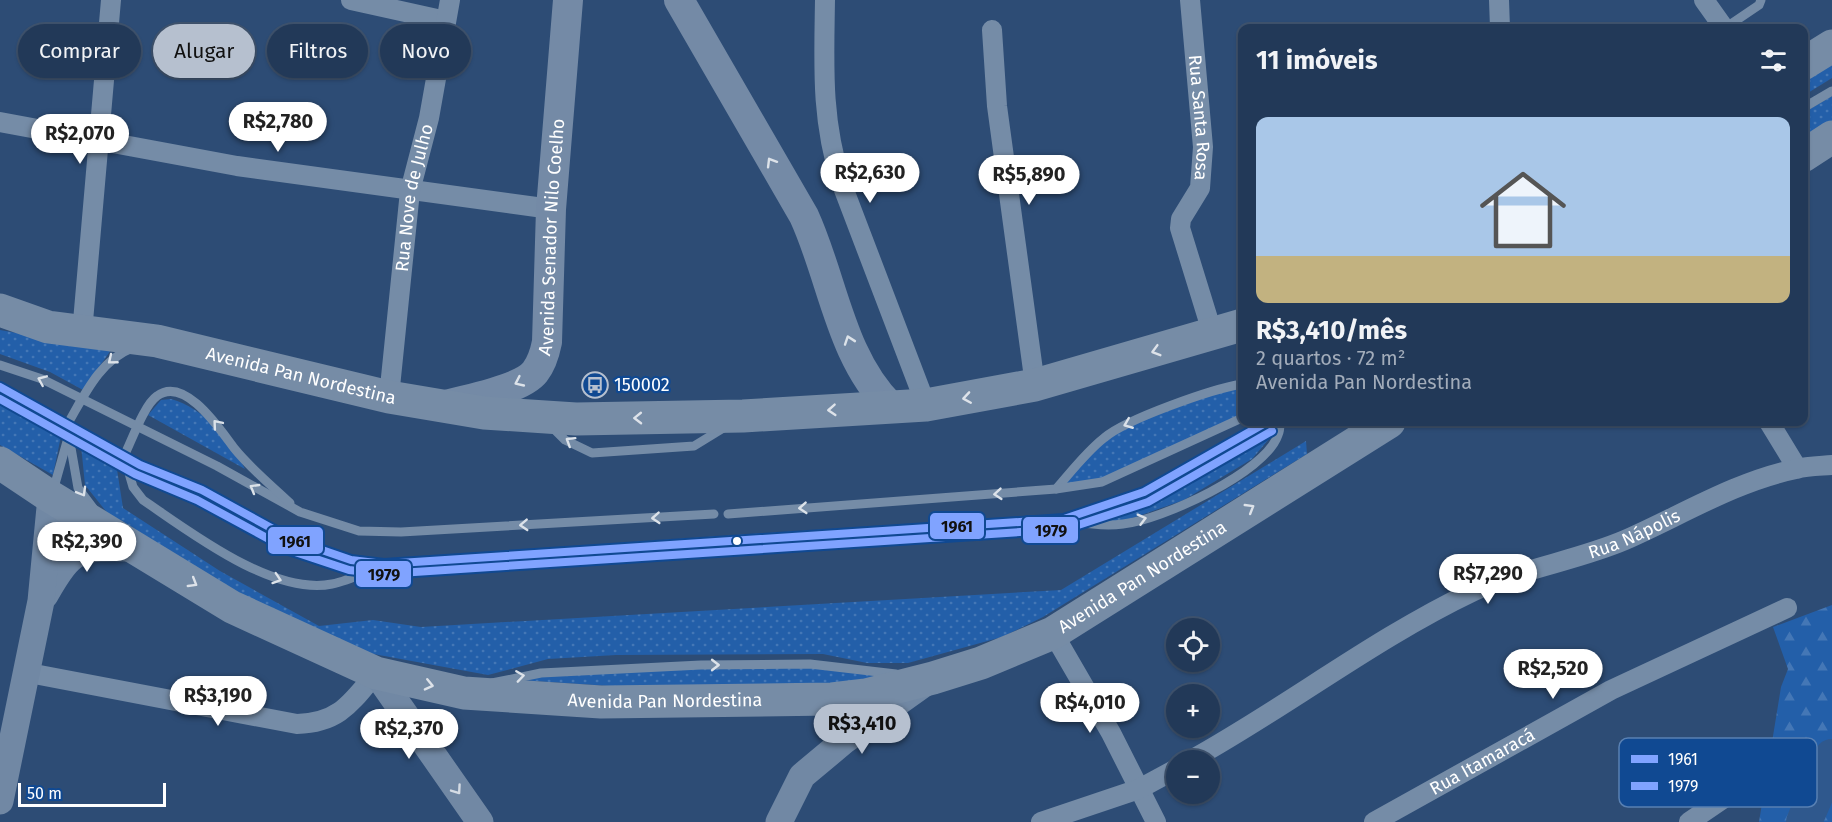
<!DOCTYPE html>
<html lang="pt">
<head>
<meta charset="utf-8">
<style>
  body { margin:0; font-family:"Fira Sans",sans-serif; background:#2e4461; color:#f1f3f6; height:100vh; display:flex; flex-direction:column; font-size:22px; white-space:nowrap }
  * { box-sizing:border-box; margin:0 }
  p { font-size:20px; color:#a2acba }
  .icon { flex:none; width:33px; height:33px; fill:none; stroke:currentColor; stroke-width:2; stroke-linecap:round; stroke-linejoin:round }
  .map { position:relative; flex:1; overflow:hidden }
  .details { position:absolute; left:1238px; top:24px; width:570px; height:402px; display:flex; flex-direction:column; background:#223958; border-radius:12px; box-shadow:0 2px 4px #0004,0 0 0 2px #3f536e }
  .details>* { flex:none }
  .guide { position:absolute; left:18px; top:24px; width:570px; height:54px; display:flex; gap:12px }
  .controls { position:absolute; left:1166px; top:618px; display:grid; gap:12px }
  .controls a { display:grid; place-items:center; width:54px; height:54px; border-radius:50%; background:#223958; box-shadow:0 2px 4px #0004,0 0 0 2px #3f536e; font-size:30px }
  .scale { position:absolute; left:18px; bottom:15px; width:148px; box-sizing:border-box; padding-left:6px; border:3px solid #fff; border-top:0; font-size:16px; line-height:21px; white-space:nowrap; color:#fff; -webkit-text-stroke:4px #104992; paint-order:stroke }
  .price { position:absolute; translate:-50% -51px; padding:0 14px; border-radius:21px; background:#fff; color:#222; font-size:20px; line-height:39px; filter:drop-shadow(0 2px 3px #0008) }
  .price::after { content:''; position:absolute; left:50%; top:36px; width:18px; height:14px; margin-left:-9px; background:inherit; clip-path:polygon(0 0,100% 0,50% 100%) }
  .price.current { background:#b6c0cf; color:#111 }
  ul { padding:0; list-style:none }
  li { display:grid; align-content:center; gap:12px; height:318px; padding:0 18px }
  li+li { border-top:2px solid #3f536e }
  li span { display:grid; place-items:center; height:186px; border-radius:12px; color:#555 }
  li>.icon { margin-inline-start:auto }
  span .icon { width:108px; height:108px; fill:#fffc; stroke-width:1 }
  li b { font-size:26px }
  h2 { display:flex; justify-content:space-between; align-items:center; height:72px; padding:0 18px; font-size:26px }
  .chip { padding:0 21px; border-radius:27px; background:#223958; box-shadow:0 2px 4px #0004,0 0 0 2px #3f536e; font-size:21px; line-height:54px }
  .chip.current { background:#b6c0cf; color:#111 }
  .map>svg:first-child { display:block }
  .grass { fill:url(#grass-dots) }
  .forest { fill:url(#forest-firs) }
  .lines { fill:none; stroke-linecap:round; stroke-linejoin:round }
  .river { stroke:#2f588d; stroke-width:36 }
  .service { stroke:#758ca7; stroke-width:9 }
  .minor { stroke:#758ca7; stroke-width:20 }
  .secondary { stroke:#7188a4; stroke-width:27 }
  .primary { stroke:#748aa6; stroke-width:30 }
  .trunk { stroke:#768ca6; stroke-width:33 }
  .bus-1-casing { stroke:#104992; stroke-width:12 }
  .bus-2-casing { stroke:#104992; stroke-width:12 }
  .bus-1 { stroke:#80a3ff; stroke-width:8 }
  .bus-2 { stroke:#80a3ff; stroke-width:8 }
  .oneway { stroke:#dce2e9 }
  .oneway2 { stroke:#dde2e9 }
  .oneway3 { stroke:#d4dbe4 }
  .bus-dot { fill:#fff; stroke:#104992; stroke-width:2 }
  .labels { text-anchor:middle; dominant-baseline:central; stroke-width:4.5; stroke-linejoin:round; paint-order:stroke }
  .street-label { font-size:18px; fill:#fff; stroke:#104992 }
  .poi-label { font-size:18px; fill:#fff; stroke:#104992; text-anchor:start }
  .key { fill:#104992; stroke:#5880b3; stroke-width:1.5 }
  .key-label { font-size:16px; fill:#fff }
  .line-badge { stroke:#104992; stroke-width:2 }
  .pale-badge-label { font-size:16px; text-anchor:middle; font-weight:bold; fill:#111 }
</style>
</head>
<body>
<div class="map">
<svg width="1832" height="822" viewBox="0 0 1832 822">
  <defs>
    <pattern id="grass-dots" width="8" height="8" patternUnits="userSpaceOnUse" patternTransform="scale(1.5)"><rect width="8" height="8" fill="#235fa9"/><path d="M2 2h.1M6 6h.1" fill="none" stroke="#4477b6" stroke-width="1.8" stroke-linecap="round"/></pattern>
    <pattern id="forest-firs" width="22" height="20" patternUnits="userSpaceOnUse" patternTransform="scale(1.5)"><rect width="22" height="20" fill="#235fa9"/><path d="M5 1l3.5 6h-7zM16 11l3.5 6h-7z" fill="#4477b6"/></pattern>
  </defs>
  <rect width="100%" height="100%" fill="#2d4c75"/>
  <g class="grass">
    <polygon points="1832,55 1832,78 1803,96 1803,73"/>
    <polygon points="1832,96 1832,125 1803,143 1803,113"/>
    <polygon points="0,330 111,350 83,390 50,372 0,354"/>
    <polygon points="1242,384 1242,418 1102,482 1056,489 1118,429"/>
    <polygon points="0,398 61,436 53,475 0,445"/>
    <path d="M171,399C205,409 229,438 245,469L148,415L161,400Z"/>
    <polygon points="1267,422 1277,422 1280,426 1252,459 1184,500 1113,525 1064,519 1144,492"/>
    <polygon points="1306,441 1307,454 1043,617 1002,637 908,663 867,663 823,654 616,655 548,659 488,675 368,653 311,635 117,525 85,485 81,445 116,463 123,508 220,571 319,626 373,620 421,627 1061,590"/>
    <polygon points="61,509 112,540 58,560"/>
    <polygon points="810,664 924,677 730,694 519,680 562,672"/>
  </g>
  <polygon class="forest" points="1832,605 1832,822 1759,822 1781,687 1788,669 1773,627"/>
  <g class="lines">
    <polyline class="river" points="1804,822 1832,757"/>
    <g class="service">
      <polyline points="1725,28 1759,5 1761,0"/>
      <polyline points="1803,108 1832,91"/>
      <polyline points="0,365 42,379 217,466 300,512 359,531 401,532 714,514"/>
      <polyline points="0,387 140,465 202,490 293,540 351,560 384,564 715,541"/>
      <polyline points="67,425 78,488 93,508"/>
      <path d="M67,425C84,396 99,361 132,348"/>
      <polyline points="552,427 565,440 592,453 694,446 725,427"/>
      <path d="M124,456L133,487L143,500C190,532 273,596 332,584C349,581 367,571 383,565"/>
      <path d="M124,456C132,440 144,405 157,396C185,375 221,431 234,448C250,468 271,485 290,503"/>
      <path d="M1056,489C1071,472 1086,452 1104,438C1126,419 1212,389 1242,384"/>
      <polyline points="53,491 68,438"/>
      <polyline points="728,514 1056,489 1102,482 1242,418"/>
      <polyline points="1066,518 1144,492 1267,422"/>
      <path d="M729,540L1064,519C1083,523 1103,527 1123,524C1161,520 1265,473 1278,435C1280,431 1280,426 1280,422"/>
      <polyline points="492,683 541,673 701,665 810,664 896,674"/>
    </g>
    <g class="minor">
      <polyline points="351,0 446,21"/>
      <path d="M825,0C824,66 821,118 841,182L926,405"/>
      <path id="s1" d="M1190,0L1203,147L1200,188L1181,219L1180,228L1213,335"/>
      <polyline points="1499,0 1500,28"/>
      <polyline points="1704,0 1724,28"/>
      <polyline points="992,30 997,106 1035,385"/>
      <polyline points="0,122 237,166 551,209"/>
      <polyline points="82,333 111,0"/>
      <path id="s2" d="M389,397L410,191L429,118L450,0"/>
      <polyline points="1769,422 1797,468"/>
      <polyline points="1053,633 1111,733 1156,822"/>
      <path d="M29,673L297,724C339,723 351,703 376,673"/>
      <path id="s3" d="M1191,760C1287,707 1375,638 1474,591C1522,568 1576,561 1625,540C1680,516 1736,481 1796,469C1807,466 1820,466 1832,465"/>
      <polyline points="1041,822 1139,789 1176,769"/>
      <path id="s4" d="M1374,822L1611,690L1787,608"/>
      <polyline points="1689,822 1736,790 1786,766"/>
    </g>
    <g class="secondary">
      <path d="M45,595C73,546 79,547 135,548"/>
      <polyline points="376,673 480,822"/>
      <polyline points="0,801 41,601 51,497"/>
      <polyline points="779,822 802,776 845,740 925,683"/>
    </g>
    <g class="primary">
      <path d="M679,0L804,216C833,279 840,357 891,407"/>
      <path id="s5" d="M443,406C466,399 521,390 535,372C542,363 545,352 547,342L551,209L568,0"/>
    </g>
    <g class="trunk">
      <polyline points="1803,64 1832,46"/>
      <polyline points="1803,156 1832,137"/>
      <path id="s6" d="M0,310L48,327L157,341L389,397L484,413L576,419L743,416L926,405L1035,385L1242,325"/>
      <path id="s7" d="M0,463L51,497L232,607L376,673L464,693L601,702L832,699L866,695L933,678L981,663L1053,633L1389,422"/>
    </g>
    <g class="bus-1-casing">
      <polyline id="bus-1" points="0,387 140,465 202,490 293,540 351,560 384,564 1064,519 1144,492 1267,422"/>
    </g>
    <g class="bus-2-casing">
      <polyline id="bus-2" points="0,399 135,474 197,500 289,550 349,570 384,574 1066,529 1148,502 1272,431"/>
    </g>
    <use href="#bus-1" class="bus-1"/>
    <use href="#bus-2" class="bus-2"/>
  </g>
  <defs><path id="oneway-chevron" d="M-2-3.5L2.5 0L-2 3.5" fill="none" stroke-width="1.6" stroke-linecap="round" stroke-linejoin="round" transform="scale(1.5)"/></defs>
  <g class="oneway">
    <use href="#oneway-chevron" transform="translate(771 162) rotate(-121)"/>
    <use href="#oneway-chevron" transform="translate(849 340) rotate(-109)"/>
    <use href="#oneway-chevron" transform="translate(112 360) rotate(141)"/>
    <use href="#oneway-chevron" transform="translate(42 380) rotate(-157)"/>
    <use href="#oneway-chevron" transform="translate(519 382) rotate(155)"/>
    <use href="#oneway-chevron" transform="translate(217 424) rotate(-130)"/>
    <use href="#oneway-chevron" transform="translate(1128 424) rotate(158)"/>
    <use href="#oneway-chevron" transform="translate(570 441) rotate(-148)"/>
    <use href="#oneway-chevron" transform="translate(254 488) rotate(-150)"/>
    <use href="#oneway-chevron" transform="translate(82 492) rotate(60)"/>
    <use href="#oneway-chevron" transform="translate(998 494) rotate(175)"/>
    <use href="#oneway-chevron" transform="translate(803 508) rotate(176)"/>
    <use href="#oneway-chevron" transform="translate(656 518) rotate(176)"/>
    <use href="#oneway-chevron" transform="translate(1142 519) rotate(-15)"/>
    <use href="#oneway-chevron" transform="translate(524 525) rotate(177)"/>
    <use href="#oneway-chevron" transform="translate(277 579) rotate(18)"/>
    <use href="#oneway-chevron" transform="translate(715 665)"/>
    <use href="#oneway-chevron" transform="translate(520 676) rotate(-8)"/>
  </g>
  <g class="oneway2">
    <use href="#oneway-chevron" transform="translate(1156 351) rotate(164)"/>
    <use href="#oneway-chevron" transform="translate(967 398) rotate(171)"/>
    <use href="#oneway-chevron" transform="translate(832 410) rotate(176)"/>
    <use href="#oneway-chevron" transform="translate(638 418) rotate(179)"/>
    <use href="#oneway-chevron" transform="translate(1250 508) rotate(-31)"/>
    <use href="#oneway-chevron" transform="translate(193 583) rotate(31)"/>
    <use href="#oneway-chevron" transform="translate(429 685) rotate(13)"/>
  </g>
  <use class="oneway3" href="#oneway-chevron" transform="translate(457 790) rotate(55)"/>
  <defs>
    <g id="bus-ring" transform="scale(1.35)"><circle r="9.5" fill="#104992" stroke="#b6c0cf" stroke-width="1.5"/><path d="M-5-6H5V4H4V6H2V4H-2V6H-4V4H-5ZM-3.5-4V0h7V-4ZM-3.5 1.2v1.5H-2V1.2ZM2 1.2v1.5H3.5V1.2Z" fill="#b6c0cf"/></g>
  </defs>
  <g fill-rule="evenodd">
    <use href="#bus-ring" x="595" y="385"/>
  </g>
  <circle class="bus-dot" cx="737" cy="541" r="5"/>
  <g class="labels">
    <g class="street-label">
      <text stroke="none"><textPath href="#s1" startOffset="118">Rua Santa Rosa</textPath></text>
      <text stroke="none"><textPath href="#s2" startOffset="201">Rua Nove de Julho</textPath></text>
      <text stroke="none"><textPath href="#s5" startOffset="237">Avenida Senador Nilo Coelho</textPath></text>
      <text stroke="none"><textPath href="#s6" startOffset="309">Avenida Pan Nordestina</textPath></text>
      <text stroke="none"><textPath href="#s3" startOffset="500">Rua Nápolis</textPath></text>
      <text stroke="none"><textPath href="#s7" startOffset="1227">Avenida Pan Nordestina</textPath></text>
      <text stroke="none"><textPath href="#s7" startOffset="723">Avenida Pan Nordestina</textPath></text>
      <text stroke="none"><textPath href="#s4" startOffset="124">Rua Itamaracá</textPath></text>
    </g>
    <g class="poi-label">
      <text x="614" y="385">150002</text>
    </g>
  </g>
  <rect x="1619" y="738" width="198" height="69" rx="9" class="key"/>
  <rect x="1631" y="755" width="27" height="8" fill="#80a3ff"/>
  <rect x="1631" y="782" width="27" height="8" fill="#80a3ff"/>
  <g class="key-label">
    <text x="1668" y="765">1961</text>
    <text x="1668" y="792">1979</text>
  </g>
  <g class="line-badge">
    <rect x="929" y="512" width="56" height="28" rx="6" fill="#80a3ff"/>
    <rect x="1022" y="516" width="57" height="28" rx="6" fill="#80a3ff"/>
    <rect x="267" y="526" width="57" height="29" rx="6" fill="#80a3ff"/>
    <rect x="355" y="560" width="57" height="28" rx="6" fill="#80a3ff"/>
  </g>
  <g class="pale-badge-label">
    <text x="957" y="532">1961</text>
    <text x="1051" y="536">1979</text>
    <text x="295" y="547">1961</text>
    <text x="384" y="580">1979</text>
  </g>
</svg>
<div class="controls">
<a><svg class="icon" aria-label="locate" viewBox="0 0 24 24"><circle cx="12" cy="12" r="6"/><path d="M12 2v4M12 18v4M2 12h4M18 12h4"/></svg></a>
<a>+</a>
<a>−</a>
</div>
<div class="scale">50 m</div>
<b class="price" style="left:278px;top:153px">R$2,780</b>
<b class="price" style="left:80px;top:165px">R$2,070</b>
<b class="price" style="left:870px;top:204px">R$2,630</b>
<b class="price" style="left:1029px;top:206px">R$5,890</b>
<b class="price" style="left:87px;top:573px">R$2,390</b>
<b class="price" style="left:1488px;top:605px">R$7,290</b>
<b class="price" style="left:1553px;top:700px">R$2,520</b>
<b class="price" style="left:218px;top:727px">R$3,190</b>
<b class="price" style="left:1090px;top:734px">R$4,010</b>
<b class="price current" style="left:862px;top:755px">R$3,410</b>
<b class="price" style="left:409px;top:760px">R$2,370</b>
<div class="guide">
<a class="chip">Comprar</a>
<a class="chip current">Alugar</a>
<a class="chip">Filtros</a>
<a class="chip">Novo</a>
</div>
<section class="details">
<h2>11 imóveis<svg class="icon" aria-label="filters" viewBox="0 0 24 24"><path d="M4 7h16M4 17h16"/><circle cx="9" cy="7" r="2"/><circle cx="15" cy="17" r="2"/></svg></h2>
<ul>
<li><span style="background:linear-gradient(#a9c7e8 75%,#c2b280 0)"><svg class="icon" aria-label="home" viewBox="0 0 24 24"><path d="M3 11l9-7 9 7M6 9v11h12V9"/></svg></span><div><b>R$3,410/mês</b><p>2 quartos · 72 m²</p><p>Avenida Pan Nordestina</p></div></li>
</ul>
</section>
</div>
</body>
</html>
